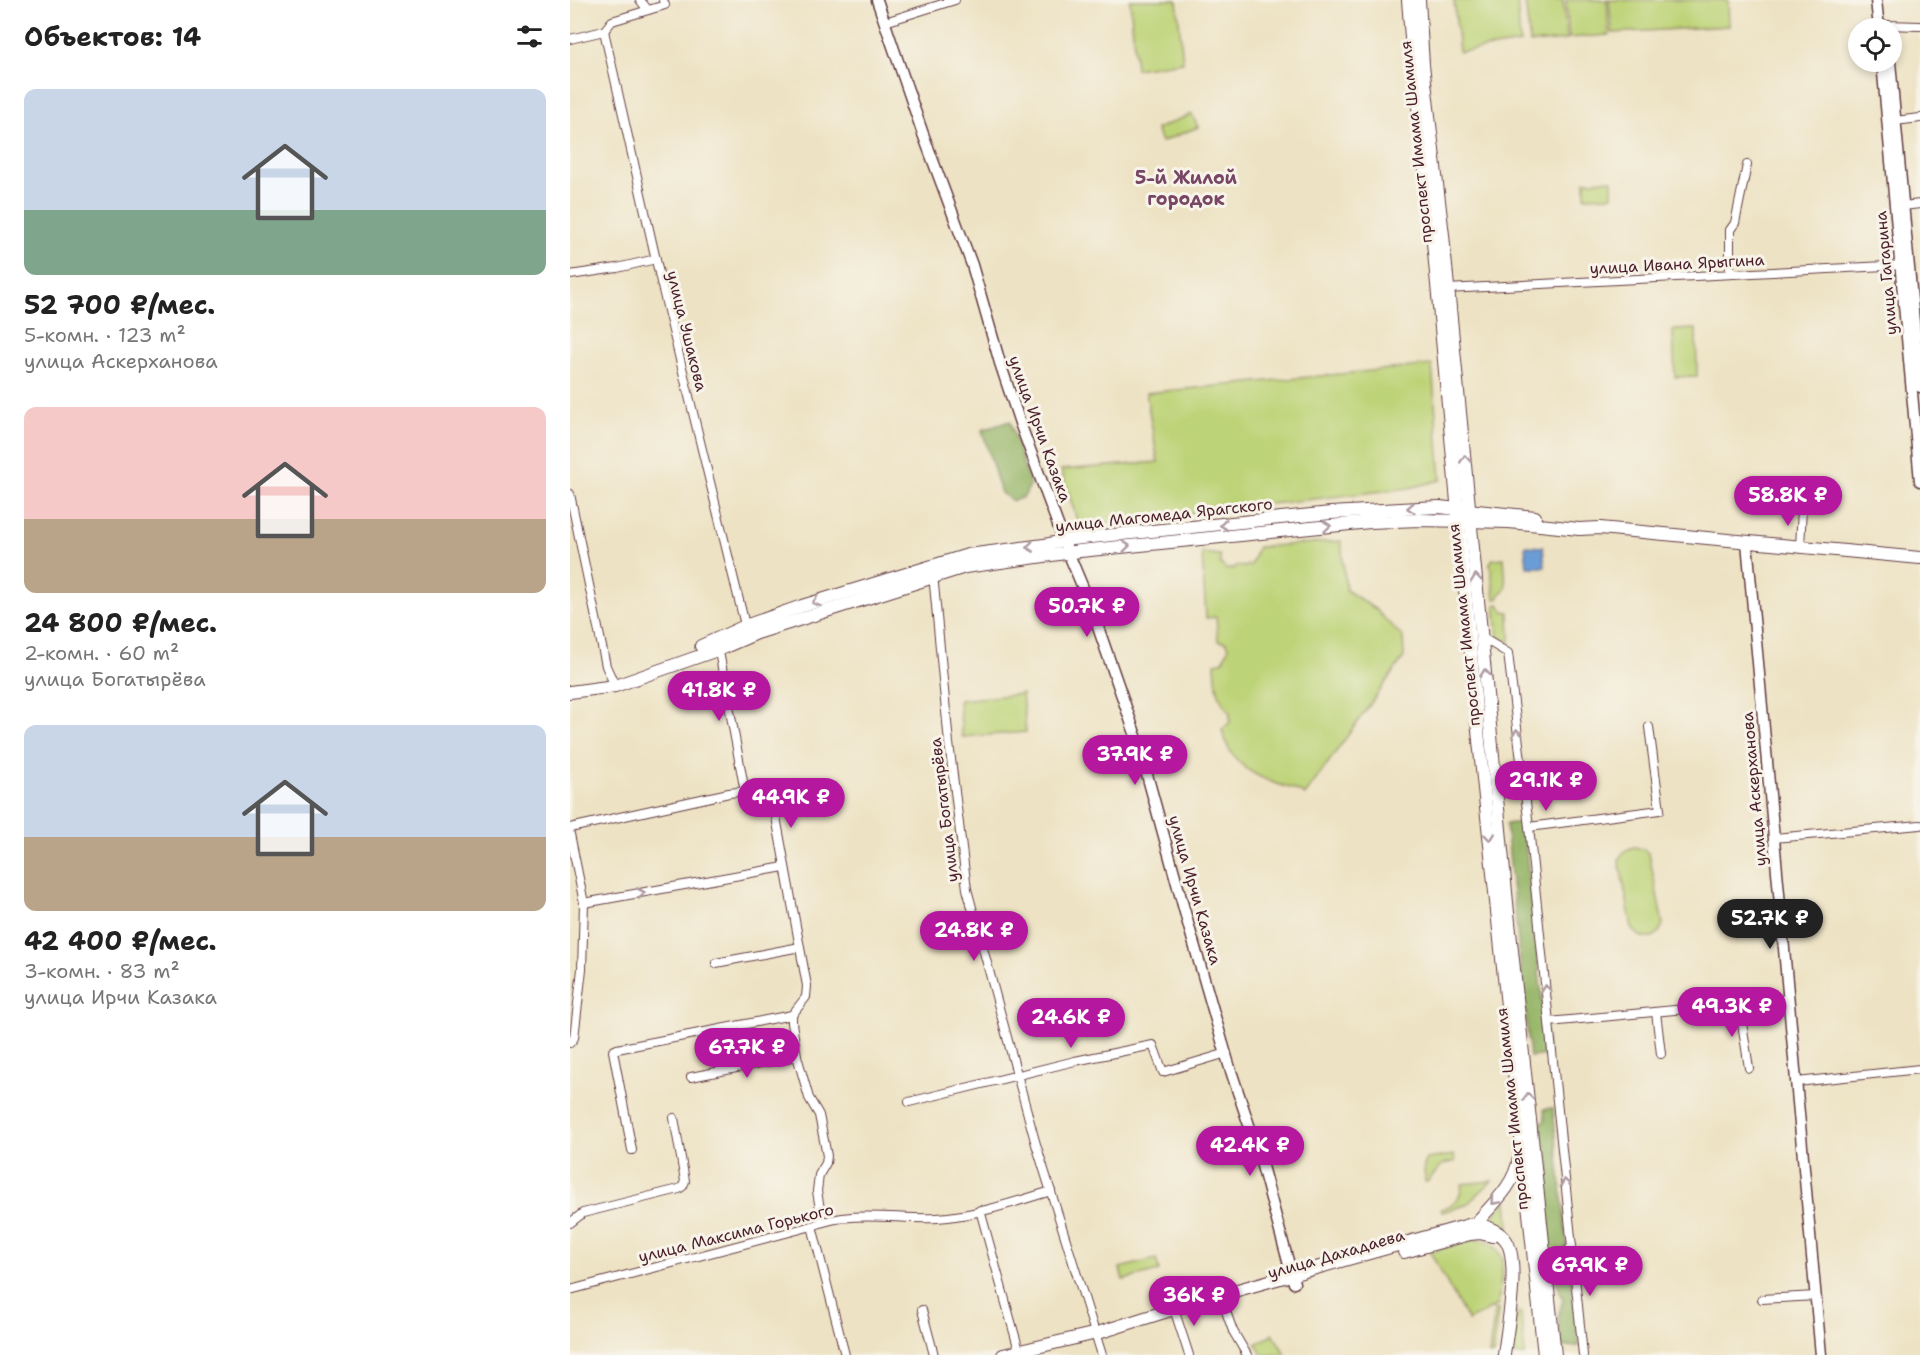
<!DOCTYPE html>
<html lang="ru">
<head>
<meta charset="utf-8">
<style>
  body { margin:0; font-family:"Shantell Sans",sans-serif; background:#f2f2f2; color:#222; height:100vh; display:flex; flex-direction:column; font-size:22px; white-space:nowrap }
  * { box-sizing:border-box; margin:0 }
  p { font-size:20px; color:#767676 }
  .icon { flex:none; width:33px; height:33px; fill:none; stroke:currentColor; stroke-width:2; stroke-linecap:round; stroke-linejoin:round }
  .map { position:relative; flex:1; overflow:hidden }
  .panel { display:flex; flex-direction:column; background:#fff; width:570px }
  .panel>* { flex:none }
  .tools { position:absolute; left:1278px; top:18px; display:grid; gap:12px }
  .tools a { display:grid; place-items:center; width:54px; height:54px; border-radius:50%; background:#fff; box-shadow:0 3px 9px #0003; font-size:30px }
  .price { position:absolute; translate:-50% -51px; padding:0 14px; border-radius:21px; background:#b5179e; color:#fff; font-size:20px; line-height:39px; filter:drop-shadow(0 2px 3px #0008) }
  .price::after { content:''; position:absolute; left:50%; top:36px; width:18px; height:14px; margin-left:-9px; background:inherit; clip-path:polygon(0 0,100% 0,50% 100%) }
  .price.on { background:#222; color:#fff }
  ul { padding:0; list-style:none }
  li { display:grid; align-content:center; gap:12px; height:318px; padding:0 24px }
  li span { display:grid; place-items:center; height:186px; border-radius:12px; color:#555 }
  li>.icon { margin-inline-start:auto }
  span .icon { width:108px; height:108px; fill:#fffc; stroke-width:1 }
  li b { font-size:26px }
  h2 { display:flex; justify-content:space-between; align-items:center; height:72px; padding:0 24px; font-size:26px }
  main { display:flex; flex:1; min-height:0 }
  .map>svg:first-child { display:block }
  .green { fill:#bdd377; stroke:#847951; stroke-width:1.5 }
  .forest { fill:#96b568; stroke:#706a4a; stroke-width:1.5 }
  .water { fill:#6b9dd6; stroke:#5a5e80; stroke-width:1.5 }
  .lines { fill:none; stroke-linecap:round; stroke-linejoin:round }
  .minor-casing { stroke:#623c42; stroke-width:10 }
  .secondary-casing { stroke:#623c42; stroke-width:13 }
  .primary-casing { stroke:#623c42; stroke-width:14 }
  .minor { stroke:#fff; stroke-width:8 }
  .secondary { stroke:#fff; stroke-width:10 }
  .primary { stroke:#fff; stroke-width:12 }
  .oneway { stroke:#ae9aa0 }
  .labels { text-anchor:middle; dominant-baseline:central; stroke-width:6; stroke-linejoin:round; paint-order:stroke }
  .street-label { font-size:16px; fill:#4a1f2b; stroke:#f7f3e8 }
  .neighbourhood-label { font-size:18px; font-weight:bold; fill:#764664; stroke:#f7f3e8 }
</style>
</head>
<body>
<main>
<section class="panel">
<h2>Объектов: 14<svg class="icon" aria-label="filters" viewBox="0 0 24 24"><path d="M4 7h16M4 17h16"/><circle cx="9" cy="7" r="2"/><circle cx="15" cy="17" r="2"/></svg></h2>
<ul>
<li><span style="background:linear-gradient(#c9d6e8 65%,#7fa58c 0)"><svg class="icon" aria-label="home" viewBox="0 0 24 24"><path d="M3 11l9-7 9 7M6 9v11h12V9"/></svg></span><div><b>52 700 ₽/мес.</b><p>5-комн. · 123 m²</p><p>улица Аскерханова</p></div></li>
<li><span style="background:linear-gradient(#f6c9c9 60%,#b9a48a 0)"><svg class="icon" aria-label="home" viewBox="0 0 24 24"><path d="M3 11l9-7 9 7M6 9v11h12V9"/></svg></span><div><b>24 800 ₽/мес.</b><p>2-комн. · 60 m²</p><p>улица Богатырёва</p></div></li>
<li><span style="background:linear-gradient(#c9d6e8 60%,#b9a48a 0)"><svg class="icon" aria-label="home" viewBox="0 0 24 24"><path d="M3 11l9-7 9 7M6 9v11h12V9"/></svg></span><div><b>42 400 ₽/мес.</b><p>3-комн. · 83 m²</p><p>улица Ирчи Казака</p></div></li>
</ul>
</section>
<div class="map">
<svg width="1350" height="1355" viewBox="0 0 1350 1355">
  <rect width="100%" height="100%" fill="#f7f3e8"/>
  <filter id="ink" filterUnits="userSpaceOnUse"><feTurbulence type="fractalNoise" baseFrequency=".0167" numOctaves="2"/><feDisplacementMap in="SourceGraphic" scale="12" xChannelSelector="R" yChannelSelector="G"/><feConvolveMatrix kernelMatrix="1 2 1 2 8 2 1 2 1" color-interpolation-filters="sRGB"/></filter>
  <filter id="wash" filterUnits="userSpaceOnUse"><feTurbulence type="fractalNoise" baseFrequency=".008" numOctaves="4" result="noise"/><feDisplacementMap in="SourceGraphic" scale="24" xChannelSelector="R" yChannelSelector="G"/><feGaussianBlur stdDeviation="1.35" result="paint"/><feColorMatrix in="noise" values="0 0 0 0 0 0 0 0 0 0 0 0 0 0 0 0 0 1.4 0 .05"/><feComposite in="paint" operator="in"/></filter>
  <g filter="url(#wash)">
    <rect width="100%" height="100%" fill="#ede2c3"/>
    <g class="green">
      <polygon points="560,0 607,0 613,62 566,69"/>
      <polygon points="884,0 947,0 950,43 889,52"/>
      <polygon points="955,0 993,0 997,40 960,43"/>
      <polygon points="996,0 1037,0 1039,35 999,38"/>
      <polygon points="1039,0 1158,0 1159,26 1042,33"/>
      <polygon points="622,114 628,127 591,142 586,129"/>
      <polygon points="1042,180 1042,196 1015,197 1015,181"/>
      <polygon points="1126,329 1127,376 1105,377 1103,330"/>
      <polygon points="862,365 871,480 839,488 509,526 491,470 588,462 576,393"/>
      <path d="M771,541L776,590L805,609L833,637L834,657L735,795C725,788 716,787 704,783C677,773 658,758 652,730L660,722V713C647,698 646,684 645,663L652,662L659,647L656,642L648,641L646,617L636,618L632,553L650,555V563L657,570L660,568L662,570L667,566L675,567L677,565L680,567L688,547Z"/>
      <polygon points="934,558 936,588 930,594 928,599 925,599 920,563 923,559"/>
      <polygon points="929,604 933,611 939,612 940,642 928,637 925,605"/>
      <polygon points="452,694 456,732 392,737 389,700"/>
      <path d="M1064,847L1073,849L1079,854L1093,924C1088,940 1072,943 1062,928L1049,860C1052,852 1056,849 1064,847Z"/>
      <polygon points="884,1155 885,1162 873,1164 857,1182 855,1182 854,1165 857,1159"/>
      <path d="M922,1181L896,1205L872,1212L871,1209C885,1205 891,1198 892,1184Z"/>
      <polygon points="937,1200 939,1227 920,1220"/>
      <path d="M903,1240C919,1239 927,1246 933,1260L928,1305L898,1321L860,1252Z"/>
      <polygon points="586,1259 589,1271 553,1280 550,1268"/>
      <polygon points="925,1310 928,1310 923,1355 919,1355"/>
      <polygon points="947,1313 951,1313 955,1355 937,1355 937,1353 943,1351"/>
      <polygon points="703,1334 716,1355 692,1355 686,1344"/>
    </g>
    <g class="forest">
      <polygon points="440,421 460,485 454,497 443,501 431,493 412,430"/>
      <polygon points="953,822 978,1055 960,1057 936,824"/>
      <polygon points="983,1108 997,1245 983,1263 966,1125 975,1121 974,1109"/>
      <polygon points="999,1257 1009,1346 991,1347 988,1316 993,1300 984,1274"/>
    </g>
    <polygon class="water" points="955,546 973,547 975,567 957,567"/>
  </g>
  <g filter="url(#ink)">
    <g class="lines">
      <g class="minor-casing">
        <g id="minor">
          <polyline points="70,0 78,10"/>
          <polyline points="315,22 385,0"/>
          <polyline points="1316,25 1350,26"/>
          <polyline points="34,31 91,282 176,629"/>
          <polyline points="0,39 34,31 42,21 95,5 93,0"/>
          <polyline points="1325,121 1350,118"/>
          <polyline points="1333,206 1350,204"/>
          <polyline points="1160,274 1160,230 1165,223 1177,165"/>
          <polyline points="0,275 47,268 86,259"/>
          <polyline points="877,289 1334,265"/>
          <polyline points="0,494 36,666 45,686"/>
          <polyline points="1230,547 1232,508"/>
          <polyline points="363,574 379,743 397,889 465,1141 532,1355"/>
          <polyline points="911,637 938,653 959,827 1013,1355"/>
          <polyline points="148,646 175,792"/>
          <polyline points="959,827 1090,810 1079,727"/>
          <polyline points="0,828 159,793 194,789 199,791 202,795 237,986 236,997 222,1015 222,1023 227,1056 239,1098 249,1115 257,1156 256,1163 249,1175 247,1191 252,1222"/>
          <polyline points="0,834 14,903 12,969 4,1038 0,1043"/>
          <polyline points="1204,838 1350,825"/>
          <polyline points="14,903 214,867"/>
          <polyline points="146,963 230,947"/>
          <polyline points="1169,1004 1179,1068"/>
          <polyline points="1086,1012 1091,1054"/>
          <polyline points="979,1022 1219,999"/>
          <polyline points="121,1077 227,1056"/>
          <polyline points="1227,1082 1350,1069"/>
          <polyline points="339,1102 505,1061 583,1045 593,1072 657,1053"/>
          <polyline points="62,1150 43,1051 47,1049 222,1015"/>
          <polyline points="410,1210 450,1354"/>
          <polyline points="0,1223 13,1213 109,1189 113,1186 115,1181 104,1118"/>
          <polyline points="242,1226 275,1355"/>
          <polyline points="977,1275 1002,1246"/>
          <path d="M0,1290L242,1226C282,1209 326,1220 367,1218C404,1216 445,1202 481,1191"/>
          <polyline points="650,1295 663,1331 677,1355"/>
          <polyline points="1192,1299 1246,1296"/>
          <polyline points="604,1309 619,1355"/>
          <polyline points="352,1310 364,1355"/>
        </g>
      </g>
      <g class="secondary-casing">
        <g id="secondary">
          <polyline points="307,0 353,134 402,265 430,363 450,423 498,552 521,607 568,742 619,927 659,1065 689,1155 724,1283"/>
          <polyline points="1306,0 1309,28"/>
          <polyline points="1312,62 1350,481"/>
          <polyline points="1320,62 1350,387"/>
          <polyline points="1177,542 1251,1355"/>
        </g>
      </g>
      <g class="primary-casing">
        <g id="primary">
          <polyline points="838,0 842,50 864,252 909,741 974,1355"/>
          <polyline points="849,0 853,65 873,235 938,913 985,1355"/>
          <polyline points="131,646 175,626 232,606 398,555 474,545 502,539 761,513 848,508 869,507 965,517"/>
          <polyline points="0,692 45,686 150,649 187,633 395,567 510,551 800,522 849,520 939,522 1009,529 1030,528 1350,558"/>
          <path d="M906,1223C923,1204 946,1184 949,1157"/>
          <polyline points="834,1252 900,1234 910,1233 922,1236"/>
          <path d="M433,1355L531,1332L632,1300L906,1223C916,1227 928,1230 935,1239C951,1259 937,1329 934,1355"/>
        </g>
      </g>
      <use href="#minor" class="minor"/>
      <use href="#secondary" class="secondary"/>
      <use href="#primary" class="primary"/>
    </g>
    <defs><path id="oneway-chevron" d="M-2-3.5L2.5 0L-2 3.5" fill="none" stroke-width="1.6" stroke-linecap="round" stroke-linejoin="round" transform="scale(1.5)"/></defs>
    <g class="oneway">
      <use href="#oneway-chevron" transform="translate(895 459) rotate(-96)"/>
      <use href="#oneway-chevron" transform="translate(841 508) rotate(177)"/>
      <use href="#oneway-chevron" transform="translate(654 525) rotate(174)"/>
      <use href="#oneway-chevron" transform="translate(757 526) rotate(-5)"/>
      <use href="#oneway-chevron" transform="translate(556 546) rotate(-6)"/>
      <use href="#oneway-chevron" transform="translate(460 547) rotate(172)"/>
      <use href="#oneway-chevron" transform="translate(906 578) rotate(-96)"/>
      <use href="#oneway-chevron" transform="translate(246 602) rotate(163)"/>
      <use href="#oneway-chevron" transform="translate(915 673) rotate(-97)"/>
      <use href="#oneway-chevron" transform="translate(947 733) rotate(-97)"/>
      <use href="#oneway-chevron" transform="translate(920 837) rotate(84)"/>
      <use href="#oneway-chevron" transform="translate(71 893) rotate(-10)"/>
      <use href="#oneway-chevron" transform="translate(976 989) rotate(-96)"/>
      <use href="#oneway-chevron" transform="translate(958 1097) rotate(-95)"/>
      <use href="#oneway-chevron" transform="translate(995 1183) rotate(-96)"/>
      <use href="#oneway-chevron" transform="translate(925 1201) rotate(132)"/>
    </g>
  </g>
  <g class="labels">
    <g class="street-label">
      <text transform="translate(846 142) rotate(-96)">проспект Имама Шамиля</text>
      <text transform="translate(1107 264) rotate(-3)">улица Ивана Ярыгина</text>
      <text transform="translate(1316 273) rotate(-95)">улица Гагарина</text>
      <text transform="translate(117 331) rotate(76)">улица Ушакова</text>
      <text transform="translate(470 429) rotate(70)">улица Ирчи Казака</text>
      <text transform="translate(594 515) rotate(-6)">улица Магомеда Ярагского</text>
      <text transform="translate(894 625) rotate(-96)">проспект Имама Шамиля</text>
      <text transform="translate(1184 789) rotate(-95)">улица Аскерханова</text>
      <text transform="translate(374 810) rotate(-97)">улица Богатырёва</text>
      <text transform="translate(625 890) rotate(74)">улица Ирчи Казака</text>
      <text transform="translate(942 1109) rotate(-96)">проспект Имама Шамиля</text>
      <text transform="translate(166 1233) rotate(-14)">улица Максима Горького</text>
      <text transform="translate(766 1254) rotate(-16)">улица Дахадаева</text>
    </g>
    <g class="neighbourhood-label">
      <text x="616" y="178">5-й Жилой<tspan x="616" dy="21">городок</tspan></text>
    </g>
  </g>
</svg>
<div class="tools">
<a><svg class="icon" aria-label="locate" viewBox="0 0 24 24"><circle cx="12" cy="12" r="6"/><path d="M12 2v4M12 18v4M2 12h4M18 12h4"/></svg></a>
</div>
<b class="price" style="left:1218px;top:527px">58.8K ₽</b>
<b class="price" style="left:517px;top:638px">50.7K ₽</b>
<b class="price" style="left:149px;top:722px">41.8K ₽</b>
<b class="price" style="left:565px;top:786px">37.9K ₽</b>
<b class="price" style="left:976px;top:812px">29.1K ₽</b>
<b class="price" style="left:221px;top:829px">44.9K ₽</b>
<b class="price on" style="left:1200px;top:950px">52.7K ₽</b>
<b class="price" style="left:404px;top:962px">24.8K ₽</b>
<b class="price" style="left:1162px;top:1038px">49.3K ₽</b>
<b class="price" style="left:501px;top:1049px">24.6K ₽</b>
<b class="price" style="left:177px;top:1079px">67.7K ₽</b>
<b class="price" style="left:680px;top:1177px">42.4K ₽</b>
<b class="price" style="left:1020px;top:1297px">67.9K ₽</b>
<b class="price" style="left:624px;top:1327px">36K ₽</b>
</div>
</main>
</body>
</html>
